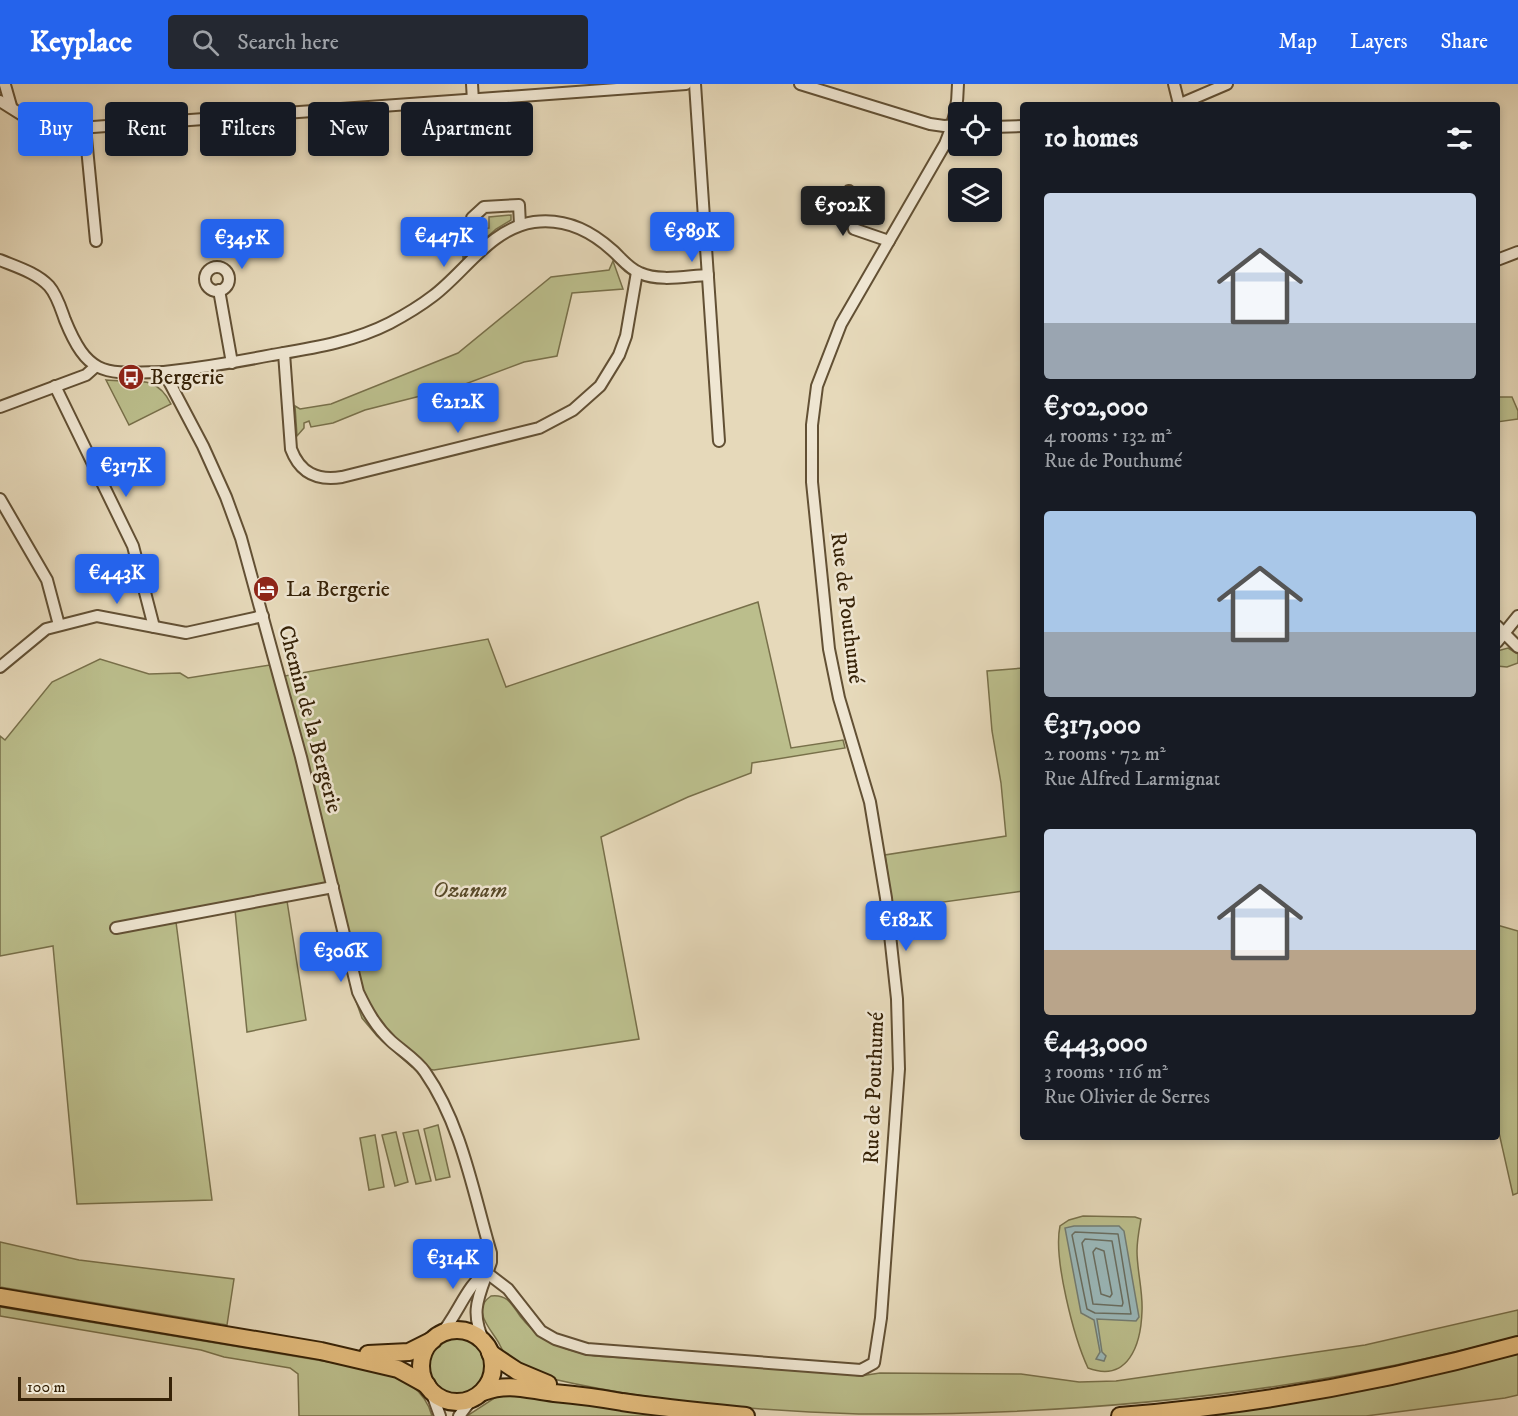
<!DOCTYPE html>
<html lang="en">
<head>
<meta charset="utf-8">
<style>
  body { margin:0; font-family:"IM FELL DW Pica",serif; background:#242831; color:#f1f3f6; height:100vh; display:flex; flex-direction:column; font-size:22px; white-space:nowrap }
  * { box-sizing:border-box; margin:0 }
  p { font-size:20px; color:#9ea1a6 }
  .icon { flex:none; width:33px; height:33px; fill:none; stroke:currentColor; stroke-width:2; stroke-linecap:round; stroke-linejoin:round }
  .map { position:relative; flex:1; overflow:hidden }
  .drawer { position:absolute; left:1020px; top:18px; width:480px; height:1038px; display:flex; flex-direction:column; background:#171b24; border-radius:6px; box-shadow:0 3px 9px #0003 }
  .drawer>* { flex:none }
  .hud { position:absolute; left:18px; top:18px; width:570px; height:54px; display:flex; gap:12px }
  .tools { position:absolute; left:948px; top:18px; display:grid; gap:12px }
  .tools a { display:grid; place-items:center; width:54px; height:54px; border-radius:6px; background:#171b24; box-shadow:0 3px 9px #0003; font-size:30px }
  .scale { position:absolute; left:18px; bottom:15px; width:154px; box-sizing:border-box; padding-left:6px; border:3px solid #362207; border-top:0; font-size:16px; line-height:21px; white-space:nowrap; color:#362207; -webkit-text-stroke:4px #efe6d2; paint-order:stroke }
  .price { position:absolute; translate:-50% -51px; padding:0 14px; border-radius:6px; background:#2563eb; color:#fff; font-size:20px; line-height:39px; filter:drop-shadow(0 2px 3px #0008) }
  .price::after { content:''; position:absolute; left:50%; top:36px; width:18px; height:14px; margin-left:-9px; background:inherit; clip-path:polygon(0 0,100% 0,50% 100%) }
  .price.current { background:#222; color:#fff }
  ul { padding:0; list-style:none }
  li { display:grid; align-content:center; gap:12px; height:318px; padding:0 24px }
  li span { display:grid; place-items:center; height:186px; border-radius:6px; color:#555 }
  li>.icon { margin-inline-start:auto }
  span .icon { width:108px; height:108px; fill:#fffc; stroke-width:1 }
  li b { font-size:26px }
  h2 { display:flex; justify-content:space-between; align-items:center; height:72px; padding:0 24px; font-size:26px }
  .chip { padding:0 21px; border-radius:6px; background:#171b24; box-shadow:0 3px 9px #0003; font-size:21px; line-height:54px }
  .chip.current { background:#2563eb; color:#fff }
  header { display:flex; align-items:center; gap:36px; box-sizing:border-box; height:84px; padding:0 30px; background:#2563eb; color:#fff }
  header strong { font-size:28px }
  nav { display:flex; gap:33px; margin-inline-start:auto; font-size:21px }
  .search { width:420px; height:54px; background:#242831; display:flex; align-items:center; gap:15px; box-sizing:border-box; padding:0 21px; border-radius:6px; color:#9ea1a6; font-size:22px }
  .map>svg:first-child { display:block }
  .green { fill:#bbbe8c; stroke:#78704a; stroke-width:1.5 }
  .water { fill:#9ab8ba; stroke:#727c72; stroke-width:1.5 }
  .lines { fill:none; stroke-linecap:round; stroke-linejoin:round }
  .shore { stroke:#686d60; stroke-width:1.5 }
  .minor-casing { stroke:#625034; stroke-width:14 }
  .primary-casing { stroke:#362207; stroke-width:20 }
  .minor { stroke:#efe6d2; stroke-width:10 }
  .primary { stroke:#e3bc7d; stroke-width:16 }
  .labels { text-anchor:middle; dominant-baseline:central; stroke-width:5; stroke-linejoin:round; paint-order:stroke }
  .poi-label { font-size:22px; fill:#362207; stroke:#efe6d2; text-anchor:start }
  .street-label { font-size:22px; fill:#362207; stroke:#efe6d2 }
  .park-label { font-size:22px; font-style:italic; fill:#574928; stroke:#efe6d2 }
</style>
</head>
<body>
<header>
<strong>Keyplace</strong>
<div class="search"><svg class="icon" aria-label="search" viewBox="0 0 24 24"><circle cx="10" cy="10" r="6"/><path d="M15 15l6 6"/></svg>Search here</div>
<nav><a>Map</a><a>Layers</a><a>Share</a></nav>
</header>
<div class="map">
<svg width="1518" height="1332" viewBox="0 0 1518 1332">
  <rect width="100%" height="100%" fill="#e6d9ba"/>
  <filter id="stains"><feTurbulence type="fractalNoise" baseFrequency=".00333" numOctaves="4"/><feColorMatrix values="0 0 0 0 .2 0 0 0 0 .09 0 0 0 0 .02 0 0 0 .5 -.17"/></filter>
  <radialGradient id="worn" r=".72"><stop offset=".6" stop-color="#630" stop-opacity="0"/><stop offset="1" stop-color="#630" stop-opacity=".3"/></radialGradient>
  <g class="green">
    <polygon points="511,131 511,136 496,145 463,174 461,146 489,144 489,133"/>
    <polygon points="613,177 623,205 572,209 557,272 524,278 460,302 365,326 333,339 311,343 309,337 304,339 304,344 297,352 295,322 300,325 331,320 458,269 551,193 609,186"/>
    <path d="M106,296C134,299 156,289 171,320L129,341Z"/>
    <polygon points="1497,313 1512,313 1518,327 1518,335 1497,338"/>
    <polygon points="758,518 791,664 843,656 845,664 752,679 751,689 688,713 601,753 639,955 434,986 412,983 377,952 362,934 351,903 329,809 287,817 306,936 247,948 235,826 176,838 212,1116 77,1120 53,862 0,872 0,652 5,656 52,598 100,575 149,590 180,589 188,594 270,581 285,592 488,555 506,603"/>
    <polygon points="1508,564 1518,570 1518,579 1507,583 1497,582 1497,567"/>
    <polygon points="1023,584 1023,807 893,825 885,771 1006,752 1001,699 992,647 987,587"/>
    <polygon points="1497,841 1518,847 1518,1109 1513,1111 1497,1040"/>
    <polygon points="438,1041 450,1093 436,1096 424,1045"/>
    <polygon points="418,1046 431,1097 416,1100 403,1049"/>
    <polygon points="396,1048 408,1098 395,1102 382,1051"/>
    <polygon points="375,1051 384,1103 369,1106 360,1054"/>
    <path d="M1083,1132L1135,1133L1141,1135C1139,1146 1137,1156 1137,1167C1137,1187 1143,1207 1142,1227C1141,1261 1128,1299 1088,1284C1074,1254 1053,1174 1060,1142L1069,1136Z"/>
    <polygon points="0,1158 79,1176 234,1195 227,1241 0,1203"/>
    <path d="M491,1212C508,1210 512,1221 520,1232C527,1241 536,1249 545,1255C560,1264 578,1269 595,1272L827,1287L860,1292L880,1289L1021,1290L1079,1298L1116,1297L1365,1261L1518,1226V1252C1303,1310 1082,1332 859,1330C757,1327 653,1318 553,1295C539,1290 514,1280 504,1268C501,1265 500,1260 497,1256C488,1242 472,1225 491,1212Z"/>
    <path d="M0,1223L377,1286C402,1293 425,1305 432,1332H299L298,1290L290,1284L224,1273L201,1266L0,1232Z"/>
    <circle cx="457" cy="1282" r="29"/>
    <polygon points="1518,1270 1518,1311 1505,1314 1366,1332 1206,1332 1387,1302"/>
    <polygon points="509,1308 667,1332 467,1332 499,1311"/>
  </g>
  <polygon class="water" points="1074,1142 1119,1142 1124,1147 1139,1233 1136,1237 1097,1235 1102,1268 1106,1272 1104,1277 1096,1275 1100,1268 1094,1236 1081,1229 1065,1144"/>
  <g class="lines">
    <g class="shore">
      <polygon points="1075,1148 1118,1150 1131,1230 1095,1229 1087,1225 1072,1151"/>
      <polygon points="1085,1155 1112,1157 1123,1219 1122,1222 1093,1220 1082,1159"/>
      <polygon points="1096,1164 1104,1167 1112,1210 1110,1213 1101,1210 1093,1168"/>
    </g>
    <g class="minor-casing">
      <g id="minor">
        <polyline points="472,0 473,17"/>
        <polyline points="695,0 719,357"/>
        <polyline points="800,0 930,40 944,42 958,41"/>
        <polyline points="1174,0 1179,20"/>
        <polyline points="5,1 11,22"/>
        <polyline points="0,17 35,39 65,45 686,0"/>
        <polyline points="1178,21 1227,0"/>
        <polyline points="85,43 96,157"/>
        <polyline points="992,43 1023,42"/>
        <polyline points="849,107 854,145 889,157"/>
        <polyline points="472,134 484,123 519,121 520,141"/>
        <path d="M0,176C17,183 37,189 49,202C57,211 61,225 65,236C89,295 106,289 164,288L203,362L226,413L241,454L301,673L358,908C367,927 376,943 391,957C402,967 417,976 425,988C462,1041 473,1108 491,1169V1178C480,1211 468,1226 485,1260"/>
        <polyline points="1497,176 1518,168"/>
        <circle cx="217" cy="195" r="12"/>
        <polyline points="219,206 232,279"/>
        <path d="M284,269L291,365C300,389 317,397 342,393L539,344L573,326L600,302L619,271L626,252L637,188"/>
        <path d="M164,288C200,284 236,278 272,271C313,264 353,258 390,239C405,231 420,222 433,212C465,188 491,144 534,138C564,134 590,146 612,166C621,174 629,185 640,189C660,198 686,192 708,191"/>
        <polyline points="55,302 133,462 154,543"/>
        <polyline points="0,323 86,291 95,283"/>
        <polyline points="0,415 47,496 59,541"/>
        <polyline points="1497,542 1518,563"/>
        <polyline points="1497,558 1518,532"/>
        <polyline points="0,583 46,545 97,532 186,549 263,532"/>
        <polyline points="116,844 333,803"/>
        <path d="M487,1189L508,1205L541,1247L555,1255L587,1265L861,1286L874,1279L881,1234L899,985L897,915L886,814L870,718L839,614L829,565L812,398V341L817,302L841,240L945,60C954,40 958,22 958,0"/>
        <path d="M440,1251C457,1233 468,1197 487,1189"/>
        <polyline points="431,1307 440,1332"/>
        <polyline points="459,1332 472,1315"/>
      </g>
    </g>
    <g class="primary-casing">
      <g id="primary">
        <polyline points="0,1213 321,1267 398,1285 427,1301"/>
        <circle cx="457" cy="1282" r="36"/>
        <polyline points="490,1269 517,1287 548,1300"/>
        <polyline points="368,1270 409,1268 433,1256"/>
        <path d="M483,1308C509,1298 528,1306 554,1309C577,1311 600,1314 622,1318C663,1324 705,1328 746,1332"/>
        <path d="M1120,1332C1255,1321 1388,1297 1518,1261"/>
      </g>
    </g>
    <use href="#minor" class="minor"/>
    <use href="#primary" class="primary"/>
  </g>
  <defs>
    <g id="bus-disc" transform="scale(1.35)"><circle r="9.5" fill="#8f2418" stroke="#efe6d2"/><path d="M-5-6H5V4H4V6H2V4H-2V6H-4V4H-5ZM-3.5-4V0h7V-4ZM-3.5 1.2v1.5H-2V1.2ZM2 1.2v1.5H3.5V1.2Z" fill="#fff"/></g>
    <g id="hotel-disc" transform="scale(1.35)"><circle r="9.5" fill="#8f2418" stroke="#efe6d2"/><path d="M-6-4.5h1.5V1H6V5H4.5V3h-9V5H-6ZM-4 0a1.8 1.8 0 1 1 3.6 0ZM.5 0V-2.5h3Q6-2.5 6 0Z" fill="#fff"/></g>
  </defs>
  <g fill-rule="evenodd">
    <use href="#bus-disc" x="131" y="293"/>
    <use href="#hotel-disc" x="266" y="505"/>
  </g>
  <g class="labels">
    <g class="poi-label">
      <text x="150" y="293">Bergerie</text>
      <text x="286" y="505">La Bergerie</text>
    </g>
    <g class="street-label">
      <text transform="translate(847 524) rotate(83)">Rue de Pouthumé</text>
      <text transform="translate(310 635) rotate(75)">Chemin de la Bergerie</text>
      <text transform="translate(874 1004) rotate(-88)">Rue de Pouthumé</text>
    </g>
    <g class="park-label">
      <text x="470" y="806">Ozanam</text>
    </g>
  </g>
  <rect width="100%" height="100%" filter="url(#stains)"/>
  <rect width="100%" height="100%" fill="url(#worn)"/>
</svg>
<div class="tools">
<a><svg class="icon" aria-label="locate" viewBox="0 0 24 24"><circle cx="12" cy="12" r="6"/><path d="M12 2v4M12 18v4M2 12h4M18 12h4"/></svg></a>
<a><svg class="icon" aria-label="layers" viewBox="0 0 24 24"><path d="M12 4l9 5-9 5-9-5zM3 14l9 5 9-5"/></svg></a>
</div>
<div class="scale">100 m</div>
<b class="price current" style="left:843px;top:153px">€502K</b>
<b class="price" style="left:692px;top:179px">€589K</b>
<b class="price" style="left:444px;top:184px">€447K</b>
<b class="price" style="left:242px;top:186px">€345K</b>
<b class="price" style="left:458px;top:350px">€212K</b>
<b class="price" style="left:126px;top:414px">€317K</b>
<b class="price" style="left:117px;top:521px">€443K</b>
<b class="price" style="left:906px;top:868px">€182K</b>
<b class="price" style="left:341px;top:899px">€306K</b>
<b class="price" style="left:453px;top:1206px">€314K</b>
<div class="hud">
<a class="chip current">Buy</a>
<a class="chip">Rent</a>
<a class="chip">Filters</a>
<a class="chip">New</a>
<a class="chip">Apartment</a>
</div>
<section class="drawer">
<h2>10 homes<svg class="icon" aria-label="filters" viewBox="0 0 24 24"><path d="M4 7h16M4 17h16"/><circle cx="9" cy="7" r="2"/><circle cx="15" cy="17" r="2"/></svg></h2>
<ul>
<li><span style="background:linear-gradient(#c9d6e8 70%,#9aa5b1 0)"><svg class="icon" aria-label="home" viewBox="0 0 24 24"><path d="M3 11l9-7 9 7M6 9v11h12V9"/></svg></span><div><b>€502,000</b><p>4 rooms · 132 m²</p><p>Rue de Pouthumé</p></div></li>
<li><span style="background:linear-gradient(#a9c7e8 65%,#9aa5b1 0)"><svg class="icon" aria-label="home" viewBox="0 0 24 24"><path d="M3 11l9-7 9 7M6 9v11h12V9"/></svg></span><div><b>€317,000</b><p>2 rooms · 72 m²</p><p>Rue Alfred Larmignat</p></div></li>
<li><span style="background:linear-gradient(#c9d6e8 65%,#b9a48a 0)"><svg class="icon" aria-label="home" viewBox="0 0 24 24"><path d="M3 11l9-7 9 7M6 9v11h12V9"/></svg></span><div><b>€443,000</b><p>3 rooms · 116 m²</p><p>Rue Olivier de Serres</p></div></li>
</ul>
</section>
</div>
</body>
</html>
